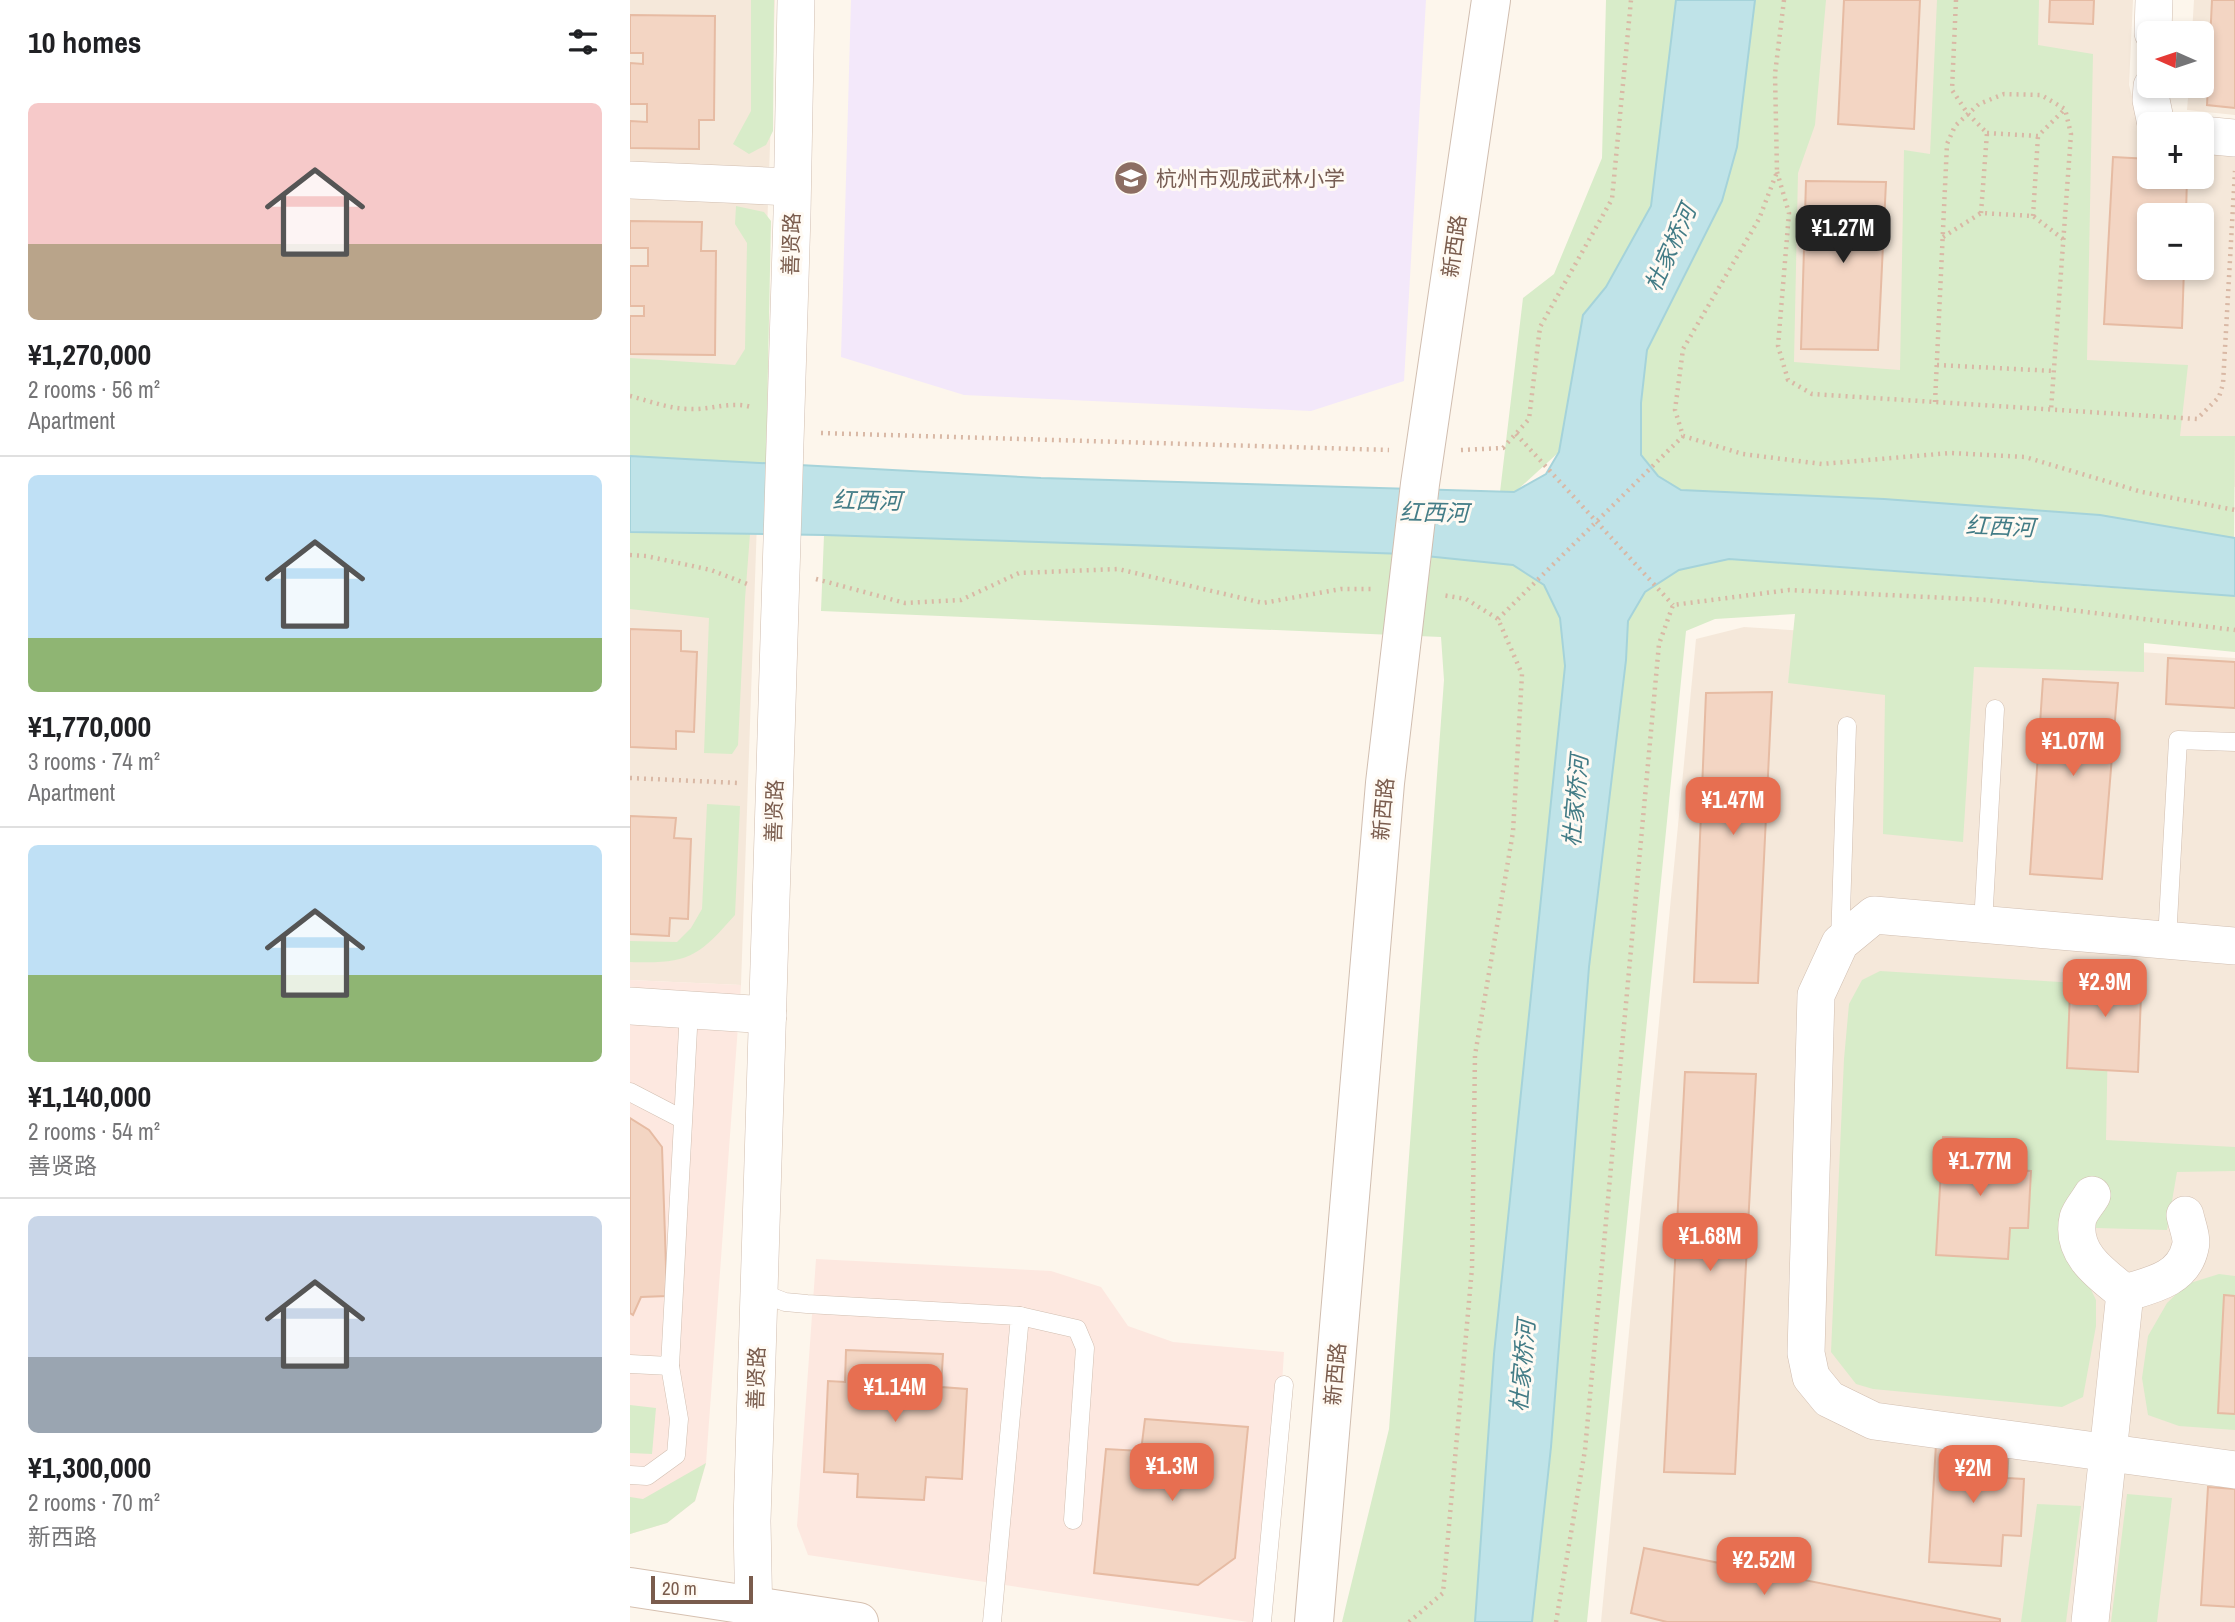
<!DOCTYPE html>
<html lang="en">
<head>
<meta charset="utf-8">
<style>
  body { margin:0; font-family:"Archivo Narrow","Noto Sans SC",sans-serif; background:#f6f6f6; color:#202124; height:100vh; display:flex; flex-direction:column; font-size:26px; white-space:nowrap }
  * { box-sizing:border-box; margin:0 }
  p { font-size:23px; color:#757577 }
  .icon { flex:none; width:38px; height:38px; fill:none; stroke:currentColor; stroke-width:2; stroke-linecap:round; stroke-linejoin:round }
  .map { position:relative; flex:1; overflow:hidden }
  .sheet { display:flex; flex-direction:column; background:#fff; width:630px }
  .sheet>* { flex:none }
  .needle { width:46px; rotate:273deg }
  .fabs { position:absolute; left:1507px; top:21px; display:grid; gap:14px }
  .fabs a { display:grid; place-items:center; width:77px; height:77px; border-radius:10px; background:#fff; box-shadow:0 4px 10px #0003; font-size:35px }
  .scale { position:absolute; left:21px; bottom:18px; width:102px; box-sizing:border-box; padding-left:7px; border:4px solid #7a5c4d; border-top:0; font-size:19px; line-height:24px; white-space:nowrap; color:#7a5c4d; -webkit-text-stroke:5px #fffaf3; paint-order:stroke }
  .price { position:absolute; translate:-50% -60px; padding:0 16px; border-radius:14px; background:#e76f51; color:#fff; font-size:23px; line-height:46px; filter:drop-shadow(0 2px 4px #0008) }
  .price::after { content:''; position:absolute; left:50%; top:42px; width:21px; height:16px; margin-left:-10px; background:inherit; clip-path:polygon(0 0,100% 0,50% 100%) }
  .price.selected { background:#222; color:#fff }
  ul { padding:0; list-style:none }
  li { display:grid; align-content:center; gap:14px; height:371px; padding:0 28px }
  li+li { border-top:2px solid #e0e0e0 }
  li span { display:grid; place-items:center; height:217px; border-radius:10px; color:#555 }
  li>.icon { margin-inline-start:auto }
  span .icon { width:126px; height:126px; fill:#fffc; stroke-width:1 }
  li b { font-size:30px }
  h2 { display:flex; justify-content:space-between; align-items:center; height:84px; padding:0 28px; font-size:30px }
  main { display:flex; flex:1; min-height:0 }
  .map>svg:first-child { display:block }
  .residential { fill:#f5e8da; fill-rule:evenodd }
  .commercial { fill:#fde8e0 }
  .education { fill:#f3e8fa }
  .green { fill:#d8ecc9 }
  .water { fill:#bfe3e8; stroke:#a5d3da; stroke-width:2 }
  .building { fill:#f3d5c3; stroke:#e6bba3; stroke-width:2 }
  .lines { fill:none; stroke-linecap:round; stroke-linejoin:round }
  .service-casing { stroke:#d1beb0; stroke-width:19 }
  .minor-casing { stroke:#d1beb0; stroke-width:38 }
  .tertiary-casing { stroke:#d1beb0; stroke-width:40 }
  .secondary-casing { stroke:#d6c0b0; stroke-width:40 }
  .path { stroke:#d9b8a5; stroke-width:4.5; stroke-dasharray:2 5; stroke-linecap:butt }
  .service { stroke:#fff; stroke-width:18 }
  .minor { stroke:#fff; stroke-width:37 }
  .tertiary { stroke:#fff; stroke-width:38 }
  .secondary { stroke:#fff; stroke-width:38 }
  .labels { text-anchor:middle; dominant-baseline:central; stroke-width:6; stroke-linejoin:round; paint-order:stroke }
  .education-label { font-size:21px; fill:#785e54; stroke:#fffaf3; text-anchor:start }
  .street-label { font-size:21px; fill:#7a5c4d; stroke:#fffaf3 }
  .water-label { font-size:23px; font-style:italic; fill:#437c86; stroke:#fffaf3 }
</style>
</head>
<body>
<main>
<section class="sheet">
<h2>10 homes<svg class="icon" aria-label="filters" viewBox="0 0 24 24"><path d="M4 7h16M4 17h16"/><circle cx="9" cy="7" r="2"/><circle cx="15" cy="17" r="2"/></svg></h2>
<ul>
<li><span style="background:linear-gradient(#f6c9c9 65%,#b9a48a 0)"><svg class="icon" aria-label="home" viewBox="0 0 24 24"><path d="M3 11l9-7 9 7M6 9v11h12V9"/></svg></span><div><b>¥1,270,000</b><p>2 rooms · 56 m²</p><p>Apartment</p></div></li>
<li><span style="background:linear-gradient(#bfe0f5 75%,#8fb573 0)"><svg class="icon" aria-label="home" viewBox="0 0 24 24"><path d="M3 11l9-7 9 7M6 9v11h12V9"/></svg></span><div><b>¥1,770,000</b><p>3 rooms · 74 m²</p><p>Apartment</p></div></li>
<li><span style="background:linear-gradient(#bfe0f5 60%,#8fb573 0)"><svg class="icon" aria-label="home" viewBox="0 0 24 24"><path d="M3 11l9-7 9 7M6 9v11h12V9"/></svg></span><div><b>¥1,140,000</b><p>2 rooms · 54 m²</p><p>善贤路</p></div></li>
<li><span style="background:linear-gradient(#c9d6e8 65%,#9aa5b1 0)"><svg class="icon" aria-label="home" viewBox="0 0 24 24"><path d="M3 11l9-7 9 7M6 9v11h12V9"/></svg></span><div><b>¥1,300,000</b><p>2 rooms · 70 m²</p><p>新西路</p></div></li>
</ul>
</section>
<div class="map">
<svg width="1605" height="1622" viewBox="0 0 1605 1622">
  <rect width="100%" height="100%" fill="#fdf6ec"/>
  <g class="residential">
    <polygon points="0,0 145,0 111,985 0,980"/>
    <path d="M1172,0H1503L1499,85L1512,135L1519,138V177H1572V151L1605,155V487L1129,416ZM1519,215H1572V268H1519Z"/>
    <polygon points="1564,0 1605,0 1605,115 1557,110 1559,86 1572,86 1572,33 1562,33"/>
    <polygon points="1114,627 1605,658 1605,1622 971,1622 1066,639"/>
  </g>
  <g class="commercial">
    <polygon points="0,980 111,985 76,1463 65,1501 37,1523 0,1534"/>
    <polygon points="186,1259 421,1271 471,1287 498,1326 543,1342 654,1352 637,1622 618,1622 178,1555 167,1526"/>
  </g>
  <polygon class="education" points="221,0 796,0 774,381 681,411 334,395 211,357"/>
  <g class="green">
    <polygon points="121,0 144,0 143,131 136,145 119,154 103,144 121,111"/>
    <polygon points="976,0 1046,0 1021,206 976,287 953,315 929,452 884,493 870,492 893,298 924,274 972,158"/>
    <polygon points="1125,0 1196,0 1185,125 1168,173 1164,362 1270,370 1274,150 1300,154 1307,0 1409,0 1408,45 1463,54 1457,360 1558,365 1550,436 1605,436 1604,538 1470,515 1254,499 1051,490 1028,476 1011,455 1011,403 1017,350 1092,201 1107,147"/>
    <polygon points="106,206 134,212 141,221 136,464 0,456 0,358 105,365 115,349 117,243 105,224"/>
    <polygon points="0,532 120,534 115,599 108,745 102,754 74,753 79,618 0,609"/>
    <polygon points="194,535 776,554 883,565 914,585 930,618 935,666 864,1354 845,1622 712,1622 759,1429 814,680 811,637 191,611"/>
    <polygon points="1099,559 1468,587 1600,595 1605,596 1605,652 1514,643 1514,672 1344,667 1333,842 1253,834 1255,695 1158,683 1165,614 1085,619 1056,631 957,1622 902,1622 921,1447 959,967 996,660 998,620 1015,592 1049,570"/>
    <path d="M77,804L110,806L105,915C67,958 58,964 0,962V941L47,942L61,928L72,909Z"/>
    <polygon points="1250,971 1479,985 1476,1140 1605,1147 1605,1171 1547,1172 1537,1230 1431,1227 1466,1300 1466,1326 1453,1397 1432,1407 1243,1389 1226,1384 1201,1352 1214,1059 1219,1004 1232,980"/>
    <polygon points="1589,1274 1605,1276 1605,1430 1549,1426 1518,1415 1512,1378 1518,1336 1537,1303 1557,1284"/>
    <polygon points="0,1405 26,1408 22,1454 0,1453"/>
    <polygon points="76,1463 65,1501 37,1523 0,1534 0,1497 13,1499"/>
    <polygon points="1497,1494 1542,1498 1527,1622 1481,1622"/>
    <polygon points="1407,1504 1451,1506 1436,1622 1391,1622"/>
  </g>
  <polygon class="water" points="1046,0 1125,0 1107,147 1092,201 1017,350 1011,403 1011,455 1028,476 1051,490 1254,499 1470,515 1605,538 1605,596 1099,559 1049,570 1015,592 998,621 996,660 959,967 921,1447 902,1622 845,1622 864,1354 935,666 930,618 914,585 883,565 776,554 194,535 0,532 0,456 411,478 884,492 916,474 929,452 953,315 976,287 1021,206"/>
  <g class="building">
    <polygon points="1214,0 1290,0 1284,129 1208,124"/>
    <polygon points="1420,0 1464,0 1463,24 1419,22"/>
    <polygon points="1582,0 1605,0 1605,108 1577,105"/>
    <polygon points="0,15 85,16 84,120 69,120 69,149 0,148 0,121 17,122 17,104 0,104 0,63 13,64 13,53 0,53"/>
    <polygon points="1483,157 1519,159 1519,177 1557,177 1556,215 1519,215 1519,268 1554,268 1552,328 1474,324"/>
    <polygon points="1176,181 1256,182 1248,350 1171,349"/>
    <polygon points="0,221 72,222 71,251 86,251 85,355 0,354 0,316 14,316 14,306 0,306 0,266 18,266 18,248 0,248"/>
    <polygon points="0,629 51,631 51,651 67,652 64,732 46,731 46,749 0,747"/>
    <polygon points="1538,658 1605,662 1605,708 1536,704"/>
    <polygon points="1413,679 1488,683 1472,879 1400,874"/>
    <polygon points="1142,692 1128,983 1064,982 1076,693"/>
    <polygon points="0,816 46,818 44,838 61,839 58,919 40,918 39,936 0,934"/>
    <polygon points="1441,967 1512,970 1508,1072 1437,1068"/>
    <polygon points="1055,1072 1126,1074 1105,1474 1034,1472"/>
    <polygon points="0,1118 19,1130 32,1147 37,1296 11,1297 3,1315 0,1313"/>
    <polygon points="1313,1137 1385,1140 1383,1170 1401,1171 1398,1228 1380,1228 1378,1259 1306,1255"/>
    <polygon points="1594,1295 1605,1296 1605,1414 1588,1413"/>
    <polygon points="216,1350 313,1354 311,1387 337,1389 332,1479 296,1477 294,1500 227,1497 228,1474 194,1472 198,1381 215,1382"/>
    <polygon points="515,1419 618,1427 605,1558 568,1585 464,1573 476,1449 511,1451"/>
    <polygon points="1306,1444 1379,1448 1377,1478 1394,1479 1391,1536 1373,1535 1371,1566 1299,1562"/>
    <polygon points="1578,1487 1605,1489 1605,1607 1571,1605"/>
    <polygon points="1014,1548 1370,1619 1370,1622 1037,1622 1001,1613"/>
  </g>
  <g class="lines">
    <g class="service-casing">
      <g id="service">
        <polyline points="1353,924 1365,709"/>
        <polyline points="1537,940 1548,740 1605,742"/>
        <polyline points="1210,943 1217,726"/>
        <polyline points="0,1092 52,1119"/>
        <polyline points="129,1292 155,1302 177,1304 390,1316 362,1622"/>
        <polyline points="390,1316 447,1329 455,1348 443,1520"/>
        <polyline points="0,1364 40,1366 59,1010"/>
        <polyline points="0,1475 17,1476 46,1455 49,1419 40,1366"/>
        <polyline points="632,1622 654,1385"/>
      </g>
    </g>
    <g class="minor-casing">
      <g id="minor">
        <polyline points="1523,33 1524,0"/>
        <polyline points="1522,86 1521,100 1526,124"/>
        <polyline points="1572,135 1605,138"/>
        <polyline points="0,180 162,187"/>
        <polyline points="1605,946 1244,915 1210,943 1186,995 1176,1353 1181,1377 1199,1399 1244,1421 1605,1470"/>
        <polyline points="0,1006 138,1015"/>
        <path d="M1462,1195C1458,1202 1450,1211 1448,1218C1440,1253 1471,1274 1495,1293"/>
        <path d="M1495,1293C1522,1285 1553,1279 1560,1248C1563,1239 1557,1225 1555,1215"/>
        <polyline points="124,1622 122,1521 162,214 166,0"/>
        <polyline points="1460,1622 1495,1293"/>
      </g>
    </g>
    <g class="tertiary-casing">
      <polyline id="tertiary" points="684,1622 755,783 790,484 861,0"/>
    </g>
    <g class="secondary-casing">
      <polyline id="secondary" points="0,1587 229,1622"/>
    </g>
    <g class="path">
      <polyline points="1154,0 1145,74 1147,172 1129,219 1053,349 1045,410 1053,436 1113,454 1192,464 1320,453 1395,457 1512,492 1605,510"/>
      <polyline points="1326,0 1322,90 1338,114 1357,133 1351,213"/>
      <polyline points="1357,133 1408,136 1435,109"/>
      <polyline points="1147,172 1159,213 1148,346 1158,380 1182,394 1567,419 1589,397 1593,384 1605,171"/>
      <polyline points="1403,216 1408,136"/>
      <polyline points="1313,237 1351,213 1403,216 1433,239"/>
      <polyline points="1307,365 1424,371"/>
      <path d="M0,396C20,401 39,409 60,409C81,410 100,401 121,407"/>
      <polyline points="1305,402 1317,144 1325,126 1338,114 1349,104 1374,94 1411,95 1435,109 1441,134 1421,410"/>
      <polyline points="191,433 759,450"/>
      <polyline points="886,434 1043,605"/>
      <polyline points="831,450 873,448 899,419 910,327 982,199 1001,0"/>
      <polyline points="0,555 16,556 81,570 117,584"/>
      <polyline points="186,579 275,603 331,600 389,573 488,569 633,603 711,589 744,589"/>
      <polyline points="868,619 1053,436"/>
      <polyline points="0,778 109,783"/>
      <polyline points="779,1622 813,1593 842,1268 845,1055 883,832 892,674 868,619 836,599 812,595"/>
      <polyline points="926,1622 955,1450 1029,644 1043,605 1159,590 1357,600 1605,630"/>
    </g>
    <use href="#service" class="service"/>
    <use href="#minor" class="minor"/>
    <use href="#tertiary" class="tertiary"/>
    <use href="#secondary" class="secondary"/>
  </g>
  <defs>
    <g id="school-disc" transform="scale(1.75)"><circle r="9.5" fill="#8d6e63" stroke="#fffaf3"/><path d="M0-5L7-2L0 1L-7-2ZM-4 1L0 2.5L4 1V4Q0 6-4 4Z" fill="#fff"/></g>
  </defs>
  <g fill-rule="evenodd">
    <use href="#school-disc" x="501" y="178"/>
  </g>
  <g class="labels">
    <g class="education-label">
      <text x="526" y="178">杭州市观成武林小学</text>
    </g>
    <g class="street-label">
      <text transform="translate(161 244) rotate(-88)">善贤路</text>
      <text transform="translate(824 246) rotate(-82)">新西路</text>
      <text transform="translate(753 809) rotate(-85)">新西路</text>
      <text transform="translate(144 811) rotate(-88)">善贤路</text>
      <text transform="translate(705 1374) rotate(-85)">新西路</text>
      <text transform="translate(126 1378) rotate(-88)">善贤路</text>
    </g>
    <g class="water-label">
      <text transform="translate(1040 248) rotate(-66)">杜家桥河</text>
      <text transform="translate(237 500) rotate(1)">红西河</text>
      <text transform="translate(804 512) rotate(1)">红西河</text>
      <text transform="translate(1370 526) rotate(2)">红西河</text>
      <text transform="translate(945 801) rotate(-85)">杜家桥河</text>
      <text transform="translate(892 1366) rotate(-85)">杜家桥河</text>
    </g>
  </g>
</svg>
<div class="fabs">
<a><svg class="needle" viewBox="-14 -14 28 28"><path d="M0-13l5 13h-10z" fill="#e53935"/><path d="M0 13l5-13h-10z" fill="#757577"/></svg></a>
<a>+</a>
<a>−</a>
</div>
<div class="scale">20 m</div>
<b class="price selected" style="left:1213px;top:265px">¥1.27M</b>
<b class="price" style="left:1443px;top:778px">¥1.07M</b>
<b class="price" style="left:1103px;top:837px">¥1.47M</b>
<b class="price" style="left:1475px;top:1019px">¥2.9M</b>
<b class="price" style="left:1350px;top:1198px">¥1.77M</b>
<b class="price" style="left:1080px;top:1273px">¥1.68M</b>
<b class="price" style="left:265px;top:1424px">¥1.14M</b>
<b class="price" style="left:542px;top:1503px">¥1.3M</b>
<b class="price" style="left:1343px;top:1505px">¥2M</b>
<b class="price" style="left:1134px;top:1597px">¥2.52M</b>
</div>
</main>
</body>
</html>
